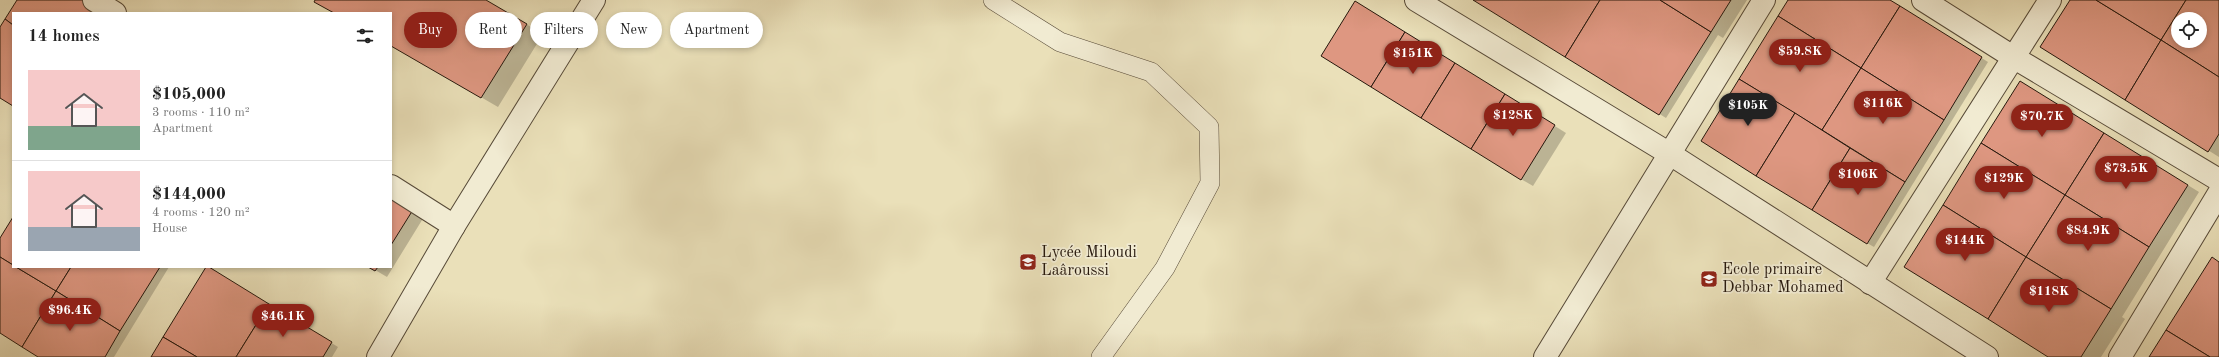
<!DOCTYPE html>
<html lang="en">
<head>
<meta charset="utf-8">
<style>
  body { margin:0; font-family:"Old Standard TT",serif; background:#f2f2f2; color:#222; height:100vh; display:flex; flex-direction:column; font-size:15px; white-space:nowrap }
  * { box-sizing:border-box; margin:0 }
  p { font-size:13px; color:#767676 }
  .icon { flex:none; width:22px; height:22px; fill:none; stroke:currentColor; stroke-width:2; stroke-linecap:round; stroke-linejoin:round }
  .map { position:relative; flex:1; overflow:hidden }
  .panel { position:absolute; left:12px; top:12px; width:380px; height:256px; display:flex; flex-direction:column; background:#fff; border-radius:0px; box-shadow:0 2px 6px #0003 }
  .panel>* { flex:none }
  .top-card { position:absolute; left:404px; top:12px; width:380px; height:36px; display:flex; gap:8px }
  .tools { position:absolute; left:2171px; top:12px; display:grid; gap:8px }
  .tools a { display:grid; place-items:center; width:36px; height:36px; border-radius:50%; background:#fff; box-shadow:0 2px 6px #0003; font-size:20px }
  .price { position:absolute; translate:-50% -34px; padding:0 9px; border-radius:14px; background:#8f2418; color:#fff; font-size:13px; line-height:26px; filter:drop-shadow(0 1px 2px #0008) }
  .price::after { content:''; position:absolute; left:50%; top:24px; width:12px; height:9px; margin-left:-6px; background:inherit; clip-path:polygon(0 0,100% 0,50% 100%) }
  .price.current { background:#222; color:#fff }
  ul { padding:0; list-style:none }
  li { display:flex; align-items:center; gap:12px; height:100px; padding:0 16px }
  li+li { border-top:1px solid #e0e0e0 }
  li span { display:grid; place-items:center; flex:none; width:112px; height:80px; border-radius:0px; color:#555 }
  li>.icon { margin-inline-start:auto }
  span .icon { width:48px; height:48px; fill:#fffc; stroke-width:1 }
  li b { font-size:17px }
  h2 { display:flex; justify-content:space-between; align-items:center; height:48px; padding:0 16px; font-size:17px }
  .chip { padding:0 14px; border-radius:18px; background:#fff; box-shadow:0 2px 6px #0003; font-size:14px; line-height:36px }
  .chip.current { background:#8f2418; color:#fff }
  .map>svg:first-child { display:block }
  .shadow { fill:#0003; fill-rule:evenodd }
  .building { fill:#de9781; stroke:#26180d; fill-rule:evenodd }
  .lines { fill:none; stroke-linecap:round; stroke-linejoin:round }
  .lane-casing { stroke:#574a38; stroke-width:20 }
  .street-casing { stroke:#574a38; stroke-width:24 }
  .lane { stroke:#f1ebd2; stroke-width:19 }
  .street { stroke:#f1ebd2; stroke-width:22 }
  .labels { text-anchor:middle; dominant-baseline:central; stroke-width:3.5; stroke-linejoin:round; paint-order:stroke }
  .poi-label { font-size:16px; fill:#26180d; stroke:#f1ebd2; text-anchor:start }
</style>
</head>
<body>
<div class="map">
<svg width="2219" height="357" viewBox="0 0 2219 357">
  <rect width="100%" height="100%" fill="#eae0b9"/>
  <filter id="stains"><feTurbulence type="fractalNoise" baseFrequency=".005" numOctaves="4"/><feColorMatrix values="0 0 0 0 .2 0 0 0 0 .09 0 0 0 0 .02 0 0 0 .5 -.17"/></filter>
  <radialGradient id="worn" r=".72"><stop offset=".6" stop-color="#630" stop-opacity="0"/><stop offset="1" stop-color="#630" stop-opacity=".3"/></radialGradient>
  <g class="shadow">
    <polygon points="316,0 485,0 543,34 498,107 391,45 391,13 336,13"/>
    <polygon points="1475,0 1747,0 1723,38 1718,35 1666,118"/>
    <polygon points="1789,0 1889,0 1988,62 1874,247 1867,243 1741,78"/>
    <path d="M2071,0H2219V157L2042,47ZM2178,19H2200V41H2178Z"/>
    <polygon points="1368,9 1566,133 1533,186 1521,179"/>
    <polygon points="2032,89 2199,192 2122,317 2125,319 2101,357 2050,357"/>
    <polygon points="391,190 427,212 387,277 370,267 391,267"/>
    <polygon points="13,218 13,267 169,267 114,357 40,357 0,332 0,239"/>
    <polygon points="207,267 338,347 332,357 152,357"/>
  </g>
  <g class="building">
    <polygon points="17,0 86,0 98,13 13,13 13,25 5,19"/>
    <polygon points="315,0 486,0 527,24 481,98 391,46 391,13 334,13 314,2"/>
    <polygon points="1473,0 1600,0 1565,57"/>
    <polygon points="1600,0 1660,0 1711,32 1659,115 1565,57"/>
    <polygon points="1660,0 1731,0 1711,32"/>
    <polygon points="1788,0 1890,0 1900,6 1861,68 1778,16"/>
    <polygon points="2070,0 2096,0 2161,40 2125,100 2040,47"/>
    <polygon points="2096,0 2186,0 2161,40"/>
    <path d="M2186,0H2219V77L2161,40ZM2178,19H2200V41H2178Z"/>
    <polygon points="1355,1 1405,32 1371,87 1321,56"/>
    <polygon points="1900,6 1982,57 1944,120 1861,68"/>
    <polygon points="1778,16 1861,68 1822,130 1739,79"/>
    <polygon points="5,19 13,25 13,106 0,98 0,27"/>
    <polygon points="1405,32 1455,63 1421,118 1371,87"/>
    <polygon points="2161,40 2219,77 2219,134 2208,152 2125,100"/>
    <polygon points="1455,63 1505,94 1471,149 1421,118"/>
    <polygon points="1861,68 1944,120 1905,182 1822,130"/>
    <polygon points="1739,79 1795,113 1756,176 1701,141"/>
    <polygon points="2020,81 2104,133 2065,195 1981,143"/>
    <polygon points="1505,94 1555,125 1521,180 1471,149"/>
    <polygon points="1795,113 1850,148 1812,210 1756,176"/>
    <polygon points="2104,133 2188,185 2149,247 2065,195"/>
    <polygon points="1981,143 2065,195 2026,257 1943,205"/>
    <polygon points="1850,148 1905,182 1867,244 1812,210"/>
    <polygon points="391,189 416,205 391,245"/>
    <polygon points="2065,195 2149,247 2111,309 2026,257"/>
    <polygon points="1943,205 2026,257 1988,319 1904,267"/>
    <polygon points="13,217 13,265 0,257 0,238"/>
    <polygon points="0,257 13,265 13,267 16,267 56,291 22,347 0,333"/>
    <polygon points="2026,257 2111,309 2081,357 2048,357 1988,319"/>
    <polygon points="2212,257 2219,262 2219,357 2210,357 2166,330"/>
    <polygon points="16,267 71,267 56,291"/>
    <polygon points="71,267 160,267 120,331 56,291"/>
    <polygon points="206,267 209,267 269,304 236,357 197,357 163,337"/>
    <polygon points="368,267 378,267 375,271"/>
    <polygon points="56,291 120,331 105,357 38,357 22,347"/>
    <polygon points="269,304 332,342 323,357 236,357"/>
    <polygon points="2166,330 2210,357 2149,357"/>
    <polygon points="163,337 197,357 151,357"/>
  </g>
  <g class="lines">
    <g class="lane-casing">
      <polyline id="lane" points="993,0 1060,42 1151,72 1209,127 1210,183 1165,268 1101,357"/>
    </g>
    <g class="street-casing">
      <g id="street">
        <polyline points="94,0 115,13"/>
        <polyline points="1416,0 1670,154 1987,357"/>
        <polyline points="1923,0 2013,57 2219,180"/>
        <polyline points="391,186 454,226"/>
        <polyline points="1870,283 2050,0"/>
        <polyline points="378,357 454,226 594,0"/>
        <polyline points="1545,357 1764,0"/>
        <polyline points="2120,357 2219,193"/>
      </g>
    </g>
    <use href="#lane" class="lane"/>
    <use href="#street" class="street"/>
  </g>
  <defs>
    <g id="school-square" transform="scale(0.9)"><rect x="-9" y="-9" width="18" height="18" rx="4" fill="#8f2418" stroke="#f1ebd2"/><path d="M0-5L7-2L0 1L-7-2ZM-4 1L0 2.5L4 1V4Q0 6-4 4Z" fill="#fff"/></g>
  </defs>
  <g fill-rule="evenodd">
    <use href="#school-square" x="1028" y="262"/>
    <use href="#school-square" x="1709" y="279"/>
  </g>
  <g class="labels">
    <g class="poi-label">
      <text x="1041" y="253">Lycée Miloudi<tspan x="1041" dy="18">Laâroussi</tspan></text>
      <text x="1722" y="270">Ecole primaire<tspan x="1722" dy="18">Debbar Mohamed</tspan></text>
    </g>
  </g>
  <rect width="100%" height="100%" filter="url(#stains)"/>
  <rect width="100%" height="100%" fill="url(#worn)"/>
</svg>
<div class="tools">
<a><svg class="icon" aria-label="locate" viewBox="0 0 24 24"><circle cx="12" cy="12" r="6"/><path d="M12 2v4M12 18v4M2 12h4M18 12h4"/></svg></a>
</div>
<b class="price" style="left:1800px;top:73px">$59.8K</b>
<b class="price" style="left:1413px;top:75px">$151K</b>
<b class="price" style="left:1883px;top:125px">$116K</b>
<b class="price current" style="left:1748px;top:127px">$105K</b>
<b class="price" style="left:1513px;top:137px">$128K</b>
<b class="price" style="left:2042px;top:138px">$70.7K</b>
<b class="price" style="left:2126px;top:190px">$73.5K</b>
<b class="price" style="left:1858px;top:196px">$106K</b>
<b class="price" style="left:2004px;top:200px">$129K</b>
<b class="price" style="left:2088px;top:252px">$84.9K</b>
<b class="price" style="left:1965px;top:262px">$144K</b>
<b class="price" style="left:2049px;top:313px">$118K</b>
<b class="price" style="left:70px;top:332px">$96.4K</b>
<b class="price" style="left:283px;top:338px">$46.1K</b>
<div class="top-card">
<a class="chip current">Buy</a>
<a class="chip">Rent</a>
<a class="chip">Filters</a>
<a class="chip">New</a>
<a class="chip">Apartment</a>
</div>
<section class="panel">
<h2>14 homes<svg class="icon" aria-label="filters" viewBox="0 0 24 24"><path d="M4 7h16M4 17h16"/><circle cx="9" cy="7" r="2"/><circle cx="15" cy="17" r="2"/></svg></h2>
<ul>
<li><span style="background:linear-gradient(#f6c9c9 70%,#7fa58c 0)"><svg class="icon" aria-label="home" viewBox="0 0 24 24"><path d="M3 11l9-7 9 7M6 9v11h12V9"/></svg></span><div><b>$105,000</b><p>3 rooms · 110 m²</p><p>Apartment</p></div></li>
<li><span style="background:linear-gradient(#f6c9c9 70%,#9aa5b1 0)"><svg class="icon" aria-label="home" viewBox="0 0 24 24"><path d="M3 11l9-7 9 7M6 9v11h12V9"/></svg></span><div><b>$144,000</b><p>4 rooms · 120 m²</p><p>House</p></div></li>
</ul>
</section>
</div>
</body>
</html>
